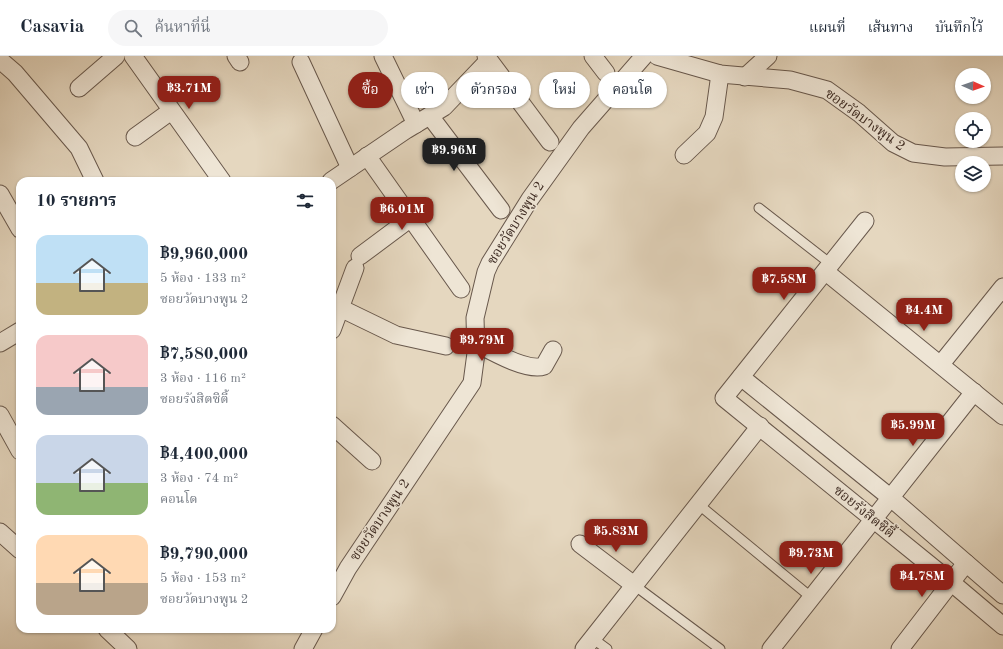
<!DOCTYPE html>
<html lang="th">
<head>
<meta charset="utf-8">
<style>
  body { margin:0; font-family:"Old Standard TT","Noto Serif Thai",serif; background:#f6f6f7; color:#1f2937; height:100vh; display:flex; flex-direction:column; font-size:15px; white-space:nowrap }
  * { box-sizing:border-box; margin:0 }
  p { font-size:13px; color:#747a83 }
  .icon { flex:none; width:22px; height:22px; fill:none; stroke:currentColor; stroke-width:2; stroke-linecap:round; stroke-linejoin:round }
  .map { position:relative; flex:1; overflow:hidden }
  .sheet { position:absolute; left:16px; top:121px; width:320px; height:456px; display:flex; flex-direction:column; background:#fff; border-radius:12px; box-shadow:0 1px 3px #0004 }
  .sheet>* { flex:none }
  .hud { position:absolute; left:348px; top:16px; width:380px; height:36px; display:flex; gap:8px }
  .needle { width:26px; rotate:92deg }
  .tools { position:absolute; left:955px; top:12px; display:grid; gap:8px }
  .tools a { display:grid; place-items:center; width:36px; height:36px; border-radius:50%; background:#fff; box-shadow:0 1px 3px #0004; font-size:20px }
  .price { position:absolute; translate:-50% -34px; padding:0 9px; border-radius:8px; background:#8f2418; color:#fff; font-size:13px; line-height:26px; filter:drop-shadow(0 1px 2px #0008) }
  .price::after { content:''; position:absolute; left:50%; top:24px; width:12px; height:9px; margin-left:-6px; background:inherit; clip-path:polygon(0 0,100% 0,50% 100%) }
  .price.selected { background:#222; color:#fff }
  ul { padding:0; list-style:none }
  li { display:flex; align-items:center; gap:12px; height:100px; padding:0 20px }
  li span { display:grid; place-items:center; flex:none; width:112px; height:80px; border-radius:12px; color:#555 }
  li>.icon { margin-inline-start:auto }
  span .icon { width:48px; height:48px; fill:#fffc; stroke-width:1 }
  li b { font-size:17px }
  h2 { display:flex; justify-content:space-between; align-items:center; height:48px; padding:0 20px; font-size:17px }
  .tag { padding:0 14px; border-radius:18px; background:#fff; box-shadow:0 1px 3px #0004; font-size:14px; line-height:36px }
  .tag.selected { background:#8f2418; color:#fff }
  header { display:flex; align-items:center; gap:24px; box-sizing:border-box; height:56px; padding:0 20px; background:#fff; border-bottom:1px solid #e0e1e3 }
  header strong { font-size:19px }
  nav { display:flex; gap:22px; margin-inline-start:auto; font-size:14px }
  .search { width:280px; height:36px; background:#f6f6f7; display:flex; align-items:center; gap:10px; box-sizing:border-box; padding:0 14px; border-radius:22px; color:#747a83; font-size:15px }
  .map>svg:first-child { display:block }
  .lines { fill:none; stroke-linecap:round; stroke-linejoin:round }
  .service-casing { stroke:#68584c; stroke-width:11 }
  .minor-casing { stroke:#68584c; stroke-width:19 }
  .service { stroke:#eee5d5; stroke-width:9 }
  .minor { stroke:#eee5d5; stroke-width:17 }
  .labels { text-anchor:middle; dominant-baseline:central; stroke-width:3.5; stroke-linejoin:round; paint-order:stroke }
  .street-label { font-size:14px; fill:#3f2d25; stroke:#eee5d5 }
</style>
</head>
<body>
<header>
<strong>Casavia</strong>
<div class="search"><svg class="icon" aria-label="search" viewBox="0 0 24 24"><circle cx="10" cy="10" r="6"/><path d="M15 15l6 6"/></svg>ค้นหาที่นี่</div>
<nav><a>แผนที่</a><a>เส้นทาง</a><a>บันทึกไว้</a></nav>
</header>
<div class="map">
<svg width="1003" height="593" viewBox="0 0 1003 593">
  <rect width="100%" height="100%" fill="#e5d7bf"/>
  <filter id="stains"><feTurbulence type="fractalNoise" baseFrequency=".005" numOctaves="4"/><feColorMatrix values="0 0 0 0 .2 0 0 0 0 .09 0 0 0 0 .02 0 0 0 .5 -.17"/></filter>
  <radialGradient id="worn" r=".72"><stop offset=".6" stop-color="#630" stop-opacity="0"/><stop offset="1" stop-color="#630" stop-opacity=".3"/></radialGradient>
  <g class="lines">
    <g class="service-casing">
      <g id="service">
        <polyline points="759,152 832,209"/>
        <polyline points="698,448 812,542"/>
        <polyline points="634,529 720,593"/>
        <polyline points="592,582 607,593"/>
      </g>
    </g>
    <g class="minor-casing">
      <g id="minor">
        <polyline points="133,0 222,125"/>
        <polyline points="236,0 240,6"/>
        <polyline points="383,0 416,68"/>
        <polyline points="486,0 550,86"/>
        <polyline points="593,0 606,17"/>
        <polyline points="657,0 720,18 790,24 827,34 859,57 893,87 913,97 945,101 1003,100"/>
        <polyline points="0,4 15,17 79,92 95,125"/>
        <polyline points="301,6 350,112"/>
        <polyline points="745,21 768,0"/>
        <polyline points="79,32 116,0"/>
        <polyline points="430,60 501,154"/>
        <polyline points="135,81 171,55"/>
        <polyline points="684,99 707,77 714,61 720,18"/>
        <polyline points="367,100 461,233"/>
        <polyline points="331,125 406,74 444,51 488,5"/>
        <polyline points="0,138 20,173"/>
        <polyline points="865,165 724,342 952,527 1003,570"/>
        <polyline points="360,200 411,162"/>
        <polyline points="826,216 1003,360"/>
        <polyline points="332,248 396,279 446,290"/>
        <polyline points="332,274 355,212"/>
        <polyline points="0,287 20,275"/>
        <path d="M476,287C491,295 527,316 544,310L553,294"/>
        <polyline points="941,308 1003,231"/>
        <polyline points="741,321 891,442 1003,539"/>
        <polyline points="0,359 20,395"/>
        <polyline points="332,369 372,405"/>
        <polyline points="0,476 20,494"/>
        <polyline points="580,488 634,529"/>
        <polyline points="332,541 348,512 472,327 476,297 475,262 486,216 490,207 530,143 581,72 644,0"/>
        <polyline points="107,573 128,593"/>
        <polyline points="303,593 314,573"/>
        <polyline points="584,593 760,370"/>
        <polyline points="771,593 974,336"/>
        <polyline points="900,593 966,507"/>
      </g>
    </g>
    <use href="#service" class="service"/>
    <use href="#minor" class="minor"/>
  </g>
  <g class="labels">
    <g class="street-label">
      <text transform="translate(865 64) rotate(36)">ซอยวัดบางพูน 2</text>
      <text transform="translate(516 167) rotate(-58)">ซอยวัดบางพูน 2</text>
      <text transform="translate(864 456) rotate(39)">ซอยรังสิตซิตี้</text>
      <text transform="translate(380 464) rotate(-56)">ซอยวัดบางพูน 2</text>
    </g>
  </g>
  <rect width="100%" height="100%" filter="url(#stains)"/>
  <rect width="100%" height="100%" fill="url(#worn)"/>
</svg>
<div class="tools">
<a><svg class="needle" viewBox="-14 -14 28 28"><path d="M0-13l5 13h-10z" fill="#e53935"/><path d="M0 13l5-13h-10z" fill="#747a83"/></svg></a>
<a><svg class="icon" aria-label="locate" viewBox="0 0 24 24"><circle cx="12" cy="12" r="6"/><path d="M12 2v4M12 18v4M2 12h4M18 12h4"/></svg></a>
<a><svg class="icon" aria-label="layers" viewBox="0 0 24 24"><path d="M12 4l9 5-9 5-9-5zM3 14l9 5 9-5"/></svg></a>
</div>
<b class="price" style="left:189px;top:54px">฿3.71M</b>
<b class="price selected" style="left:454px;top:116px">฿9.96M</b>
<b class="price" style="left:402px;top:175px">฿6.01M</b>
<b class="price" style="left:784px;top:245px">฿7.58M</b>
<b class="price" style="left:924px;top:276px">฿4.4M</b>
<b class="price" style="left:482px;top:306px">฿9.79M</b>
<b class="price" style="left:913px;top:391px">฿5.99M</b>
<b class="price" style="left:616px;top:497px">฿5.83M</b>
<b class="price" style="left:811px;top:519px">฿9.73M</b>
<b class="price" style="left:922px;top:542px">฿4.78M</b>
<div class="hud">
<a class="tag selected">ซื้อ</a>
<a class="tag">เช่า</a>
<a class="tag">ตัวกรอง</a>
<a class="tag">ใหม่</a>
<a class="tag">คอนโด</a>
</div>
<section class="sheet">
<h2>10 รายการ<svg class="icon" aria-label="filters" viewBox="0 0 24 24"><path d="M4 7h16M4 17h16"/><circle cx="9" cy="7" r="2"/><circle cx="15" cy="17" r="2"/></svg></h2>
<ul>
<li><span style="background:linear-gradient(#bfe0f5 60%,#c2b280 0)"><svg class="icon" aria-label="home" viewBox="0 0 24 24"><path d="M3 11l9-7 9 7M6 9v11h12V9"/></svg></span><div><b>฿9,960,000</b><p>5 ห้อง · 133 m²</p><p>ซอยวัดบางพูน 2</p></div></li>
<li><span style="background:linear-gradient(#f6c9c9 65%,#9aa5b1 0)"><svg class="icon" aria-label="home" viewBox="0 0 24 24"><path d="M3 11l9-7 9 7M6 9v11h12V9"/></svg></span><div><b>฿7,580,000</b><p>3 ห้อง · 116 m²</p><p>ซอยรังสิตซิตี้</p></div></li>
<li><span style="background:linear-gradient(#c9d6e8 60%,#8fb573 0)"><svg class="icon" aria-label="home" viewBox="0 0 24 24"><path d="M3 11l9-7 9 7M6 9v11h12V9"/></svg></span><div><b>฿4,400,000</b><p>3 ห้อง · 74 m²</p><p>คอนโด</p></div></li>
<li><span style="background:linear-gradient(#ffd9b3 60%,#b9a48a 0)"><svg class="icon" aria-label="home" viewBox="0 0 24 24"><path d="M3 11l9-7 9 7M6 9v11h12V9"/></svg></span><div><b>฿9,790,000</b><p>5 ห้อง · 153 m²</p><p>ซอยวัดบางพูน 2</p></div></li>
</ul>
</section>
</div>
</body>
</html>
